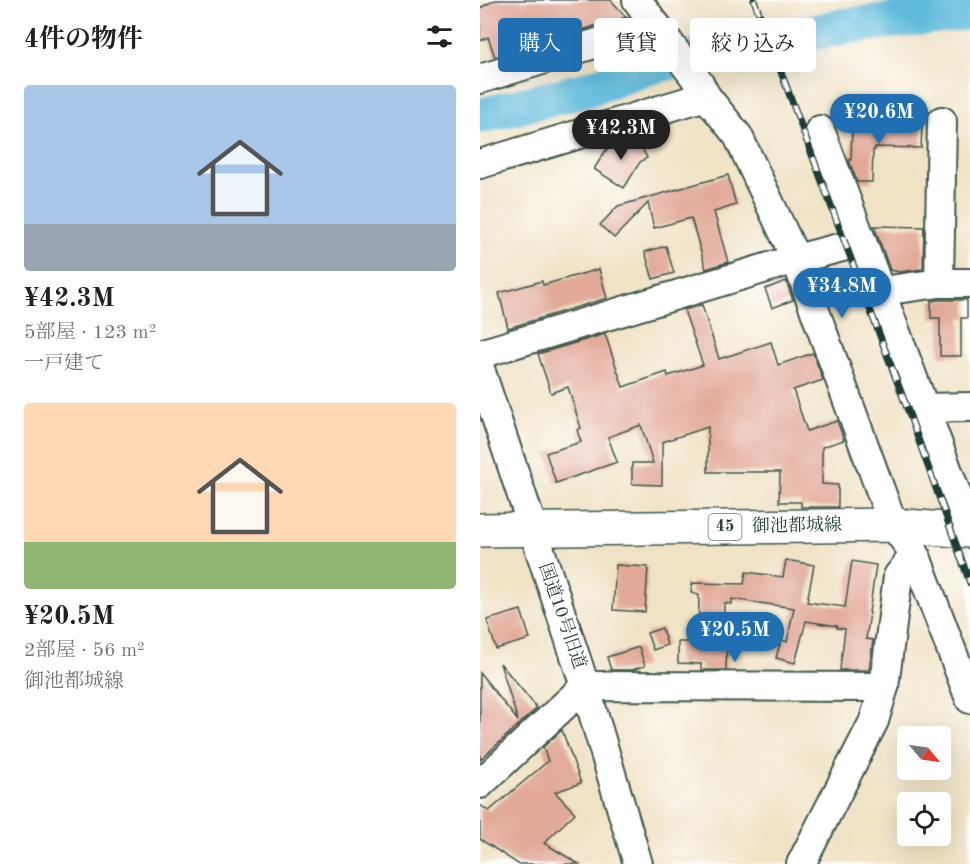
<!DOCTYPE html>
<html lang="ja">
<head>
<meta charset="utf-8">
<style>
  body { margin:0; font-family:"Old Standard TT","Noto Serif JP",serif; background:#f6f6f6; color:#202124; height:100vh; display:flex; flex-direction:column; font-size:22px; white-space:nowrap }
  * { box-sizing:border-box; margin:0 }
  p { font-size:20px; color:#757577 }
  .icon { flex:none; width:33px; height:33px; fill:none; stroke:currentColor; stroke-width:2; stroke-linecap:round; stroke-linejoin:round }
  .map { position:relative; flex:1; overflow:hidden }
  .details { display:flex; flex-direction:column; background:#fff; width:480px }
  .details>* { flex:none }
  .top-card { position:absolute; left:18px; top:18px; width:381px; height:54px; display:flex; gap:12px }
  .needle { width:39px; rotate:119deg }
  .tools { position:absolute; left:417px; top:726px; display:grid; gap:12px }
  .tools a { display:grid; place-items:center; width:54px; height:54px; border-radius:6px; background:#fff; box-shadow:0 6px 24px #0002; font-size:30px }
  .price { position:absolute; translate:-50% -51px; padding:0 14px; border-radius:21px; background:#1f6fb2; color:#fff; font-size:20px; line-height:39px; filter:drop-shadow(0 2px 3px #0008) }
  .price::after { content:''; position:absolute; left:50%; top:36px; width:18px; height:14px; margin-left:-9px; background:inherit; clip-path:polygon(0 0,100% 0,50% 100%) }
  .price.on { background:#222; color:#fff }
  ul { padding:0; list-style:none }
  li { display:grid; align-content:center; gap:12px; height:318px; padding:0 24px }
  li span { display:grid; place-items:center; height:186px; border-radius:6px; color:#555 }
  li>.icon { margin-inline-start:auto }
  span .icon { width:108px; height:108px; fill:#fffc; stroke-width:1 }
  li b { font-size:26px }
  h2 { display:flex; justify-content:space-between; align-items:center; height:72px; padding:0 24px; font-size:26px }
  .tag { padding:0 21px; border-radius:6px; background:#fff; box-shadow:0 6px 24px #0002; font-size:21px; line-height:54px }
  .tag.on { background:#1f6fb2; color:#fff }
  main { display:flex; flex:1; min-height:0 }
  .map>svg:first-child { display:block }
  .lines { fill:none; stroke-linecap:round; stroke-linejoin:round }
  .river { stroke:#5ebbdc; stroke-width:36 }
  .building { fill:#e2a997 }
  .minor-casing { stroke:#3e564a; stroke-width:32 }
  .major-casing { stroke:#3e564a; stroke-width:36 }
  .minor { stroke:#fff; stroke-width:28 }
  .major { stroke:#fff; stroke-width:33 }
  .rail-casing { stroke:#1f3d34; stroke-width:7 }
  .rail { stroke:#fff; stroke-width:4.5; stroke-dasharray:14; stroke-linecap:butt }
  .labels { text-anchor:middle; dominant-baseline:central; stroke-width:6; stroke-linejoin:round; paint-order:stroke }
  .shield { fill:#fff; stroke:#627771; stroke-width:1.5 }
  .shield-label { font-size:16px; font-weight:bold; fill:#1f3d34 }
  .street-label { font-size:18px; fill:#1f3d34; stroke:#fff }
</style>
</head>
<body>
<main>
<section class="details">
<h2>4件の物件<svg class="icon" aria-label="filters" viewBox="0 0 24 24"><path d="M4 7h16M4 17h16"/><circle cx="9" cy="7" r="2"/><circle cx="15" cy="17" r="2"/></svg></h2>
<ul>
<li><span style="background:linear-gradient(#a9c7e8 75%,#9aa5b1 0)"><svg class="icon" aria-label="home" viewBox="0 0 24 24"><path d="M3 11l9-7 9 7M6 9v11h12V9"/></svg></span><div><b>¥42.3M</b><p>5部屋 · 123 m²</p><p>一戸建て</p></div></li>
<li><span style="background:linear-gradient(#ffd9b3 75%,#8fb573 0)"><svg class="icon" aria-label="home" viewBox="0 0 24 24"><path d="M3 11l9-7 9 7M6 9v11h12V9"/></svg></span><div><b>¥20.5M</b><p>2部屋 · 56 m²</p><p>御池都城線</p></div></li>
</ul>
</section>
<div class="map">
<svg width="490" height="864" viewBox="0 0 490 864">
  <rect width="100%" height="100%" fill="#fff"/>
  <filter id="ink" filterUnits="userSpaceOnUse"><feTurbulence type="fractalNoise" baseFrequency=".0167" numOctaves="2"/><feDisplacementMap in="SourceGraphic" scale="12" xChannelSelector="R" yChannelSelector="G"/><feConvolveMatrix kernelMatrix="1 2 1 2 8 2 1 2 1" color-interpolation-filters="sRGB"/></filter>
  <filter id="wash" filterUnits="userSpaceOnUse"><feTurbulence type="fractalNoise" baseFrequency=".008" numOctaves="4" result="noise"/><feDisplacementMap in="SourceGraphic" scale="24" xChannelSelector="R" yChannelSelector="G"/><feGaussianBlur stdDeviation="1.35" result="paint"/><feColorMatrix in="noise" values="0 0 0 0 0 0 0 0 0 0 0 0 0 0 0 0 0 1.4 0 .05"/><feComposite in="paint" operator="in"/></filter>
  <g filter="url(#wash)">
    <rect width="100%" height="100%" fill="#f0e3c5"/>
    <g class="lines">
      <polyline class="river" points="0,116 104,90 176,65 365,26 490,12"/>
    </g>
    <g id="blocks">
      <g class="building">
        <polygon points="15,0 131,0 146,17 126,23 124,21 112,27 15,57 8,37 0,41 0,8"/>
        <polygon points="372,125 442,127 441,148 395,147 395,150 393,150 392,182 377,182 369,160 371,160"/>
        <polygon points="155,135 167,158 160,162 144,188 114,169 126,150"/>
        <polygon points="248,175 256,205 234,212 248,262 226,269 211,218 174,228 168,203 134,238 120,225 138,206"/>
        <polygon points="394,226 444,227 443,269 420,272 410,270"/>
        <polygon points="186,246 194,273 173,279 165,252"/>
        <polygon points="119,269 127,298 28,328 19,293 62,281 63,285"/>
        <polygon points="306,281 313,300 292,308 285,289"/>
        <polygon points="458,300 487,300 487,318 481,318 481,356 460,356 460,318 451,318 451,301"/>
        <polygon points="222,305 239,359 291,342 298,365 333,353 343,380 313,390 327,431 357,421 364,440 342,447 342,484 358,485 358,507 321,507 321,502 299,502 300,472 228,472 228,427 182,442 182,485 152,484 152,463 173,463 161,425 128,437 137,462 76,483 66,453 101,442 97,430 101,428 88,387 71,393 58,354 125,334 143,387 187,372 188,376 223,365 204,310"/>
        <polygon points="306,560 334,565 327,602 365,607 372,561 396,565 389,613 390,613 386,639 393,640 389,670 360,670 365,629 357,628 357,626 326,621 315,663 296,658 301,640 307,642 314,608 252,599 252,604 244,603 244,638 247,638 246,670 221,670 221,664 198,663 198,642 218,642 219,595 211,593 212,583 264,584 266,572 303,577"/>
        <polygon points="136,565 168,567 165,612 133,610"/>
        <polygon points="41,610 50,639 16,649 7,620"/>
        <polygon points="182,628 187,645 173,650 167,633"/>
        <polygon points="159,647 165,666 152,670 131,670 127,657"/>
        <polygon points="20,663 57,708 0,760 0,673 38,721"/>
        <polygon points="82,730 101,783 75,792 95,813 64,843 99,864 38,864 0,839 0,805 9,811 68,761 63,747"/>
      </g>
    </g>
  </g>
  <g filter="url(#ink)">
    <use href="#blocks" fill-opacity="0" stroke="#3e564a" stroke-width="1.5"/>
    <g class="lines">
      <g class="minor-casing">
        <g id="minor">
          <polyline points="157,0 219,83 226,96 258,136 316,259 413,525 435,554 490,699"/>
          <polyline points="0,79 176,25"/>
          <polyline points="340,130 382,242"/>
          <polyline points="0,164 226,96"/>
          <polyline points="459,283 490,283"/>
          <polyline points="402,291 459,283 462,121"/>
          <polyline points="0,354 316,259 382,242 490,530"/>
          <polyline points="0,369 105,686 158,864"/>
          <polyline points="445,408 490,407"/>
          <polyline points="0,784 105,686 404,687"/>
          <polyline points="321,864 394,721 404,687 418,576 435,554"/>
        </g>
      </g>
      <g class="major-casing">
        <polyline id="major" points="0,530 413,525 490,531"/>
      </g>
      <use href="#minor" class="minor"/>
      <use href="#major" class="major"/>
      <g class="rail-casing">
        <polyline id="rail" points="274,0 427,408 490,583"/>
      </g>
      <use href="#rail" class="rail"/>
    </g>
  </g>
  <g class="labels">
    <rect class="shield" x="228.5" y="514" width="33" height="26" rx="4.5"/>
    <g class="shield-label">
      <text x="245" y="527">45</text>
    </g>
    <g class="street-label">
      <text transform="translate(317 526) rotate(-1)">御池都城線</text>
      <text transform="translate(82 616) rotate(71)">国道10号旧道</text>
    </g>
  </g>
</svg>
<div class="tools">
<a><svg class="needle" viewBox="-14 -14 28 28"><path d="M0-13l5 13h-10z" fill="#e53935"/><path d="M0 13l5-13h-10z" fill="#757577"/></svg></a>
<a><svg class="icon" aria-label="locate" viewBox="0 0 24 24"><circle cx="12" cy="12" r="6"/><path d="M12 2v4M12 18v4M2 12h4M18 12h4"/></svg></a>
</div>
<b class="price" style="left:399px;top:145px">¥20.6M</b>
<b class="price on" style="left:141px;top:161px">¥42.3M</b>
<b class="price" style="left:362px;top:319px">¥34.8M</b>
<b class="price" style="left:255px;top:663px">¥20.5M</b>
<div class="top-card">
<a class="tag on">購入</a>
<a class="tag">賃貸</a>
<a class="tag">絞り込み</a>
</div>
</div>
</main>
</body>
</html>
